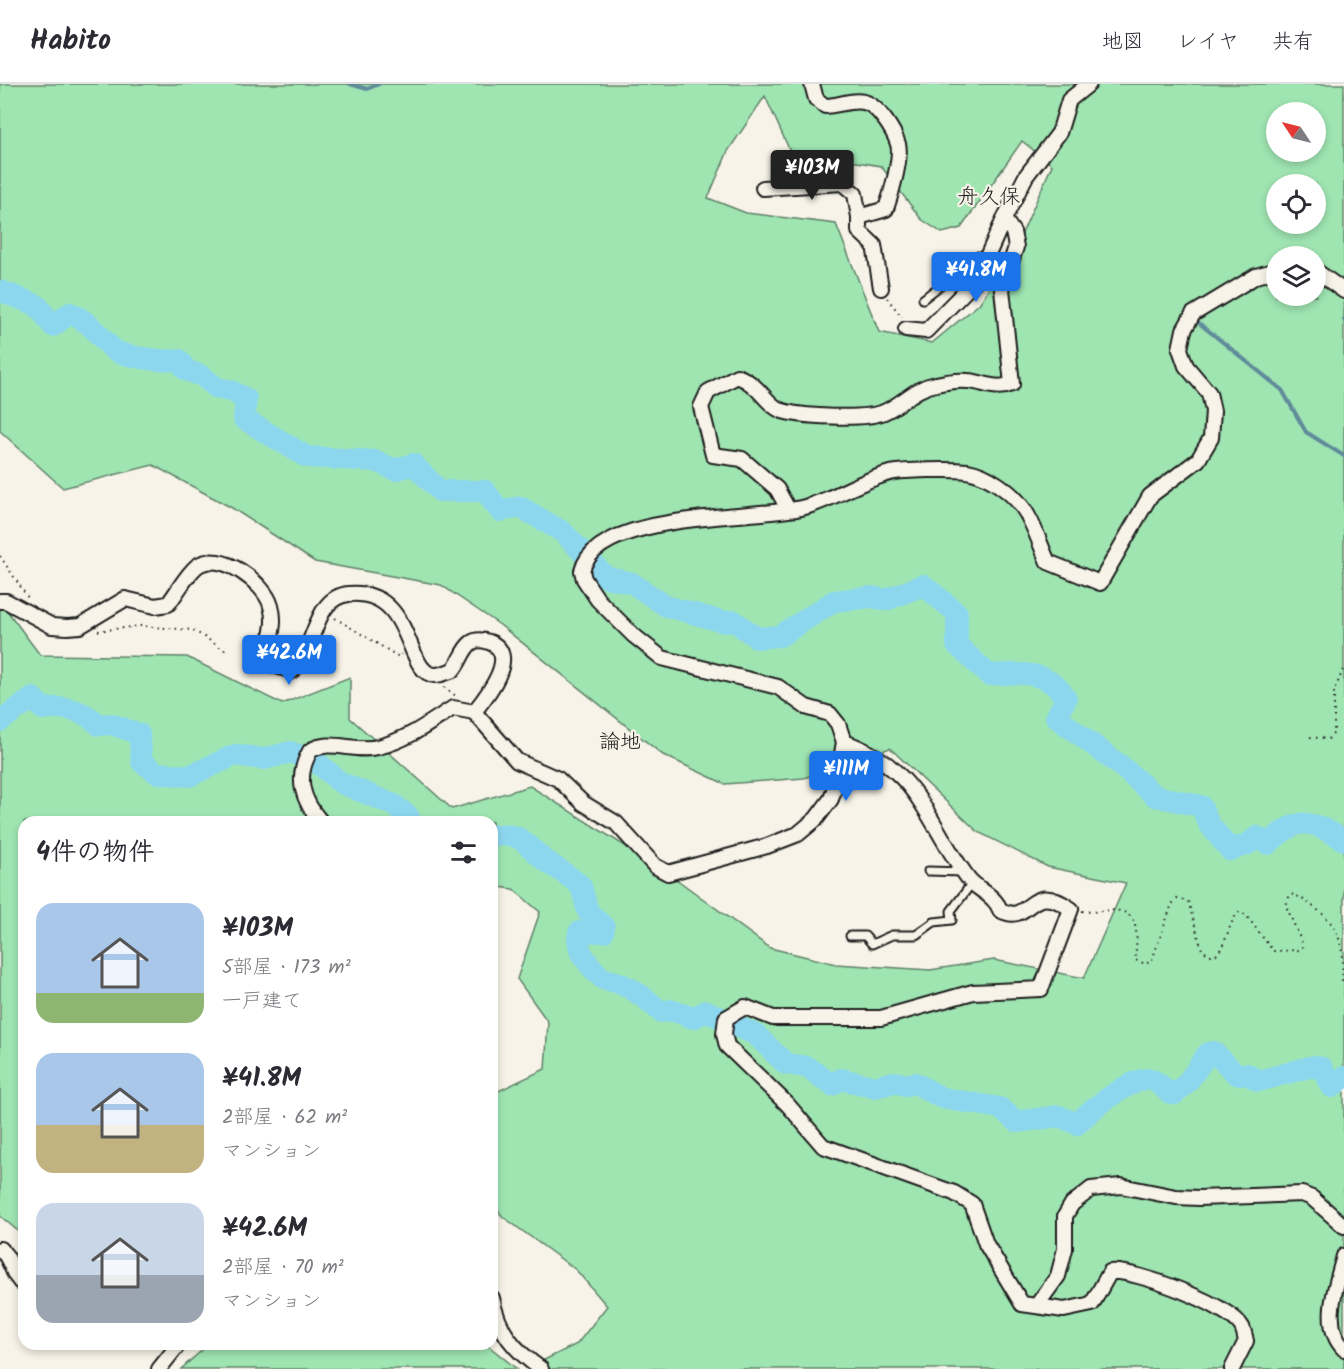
<!DOCTYPE html>
<html lang="ja">
<head>
<meta charset="utf-8">
<style>
  body { margin:0; font-family:Kalam,"Klee One",sans-serif; background:#f7f7f7; color:#2b2b33; height:100vh; display:flex; flex-direction:column; font-size:22px; white-space:nowrap }
  * { box-sizing:border-box; margin:0 }
  p { font-size:20px; color:#7c7c81 }
  .icon { flex:none; width:33px; height:33px; fill:none; stroke:currentColor; stroke-width:2; stroke-linecap:round; stroke-linejoin:round }
  .map { position:relative; flex:1; overflow:hidden }
  .details { position:absolute; left:18px; top:732px; width:480px; height:534px; display:flex; flex-direction:column; background:#fff; border-radius:18px; box-shadow:0 3px 9px #0003 }
  .details>* { flex:none }
  .needle { width:39px; rotate:305deg }
  .tools { position:absolute; left:1266px; top:18px; display:grid; gap:12px }
  .tools a { display:grid; place-items:center; width:60px; height:60px; border-radius:50%; background:#fff; box-shadow:0 3px 9px #0003; font-size:30px }
  .price { position:absolute; translate:-50% -51px; padding:0 14px; border-radius:6px; background:#1a73e8; color:#fff; font-size:20px; line-height:39px; filter:drop-shadow(0 2px 3px #0008) }
  .price::after { content:''; position:absolute; left:50%; top:36px; width:18px; height:14px; margin-left:-9px; background:inherit; clip-path:polygon(0 0,100% 0,50% 100%) }
  .price.active { background:#222; color:#fff }
  ul { padding:0; list-style:none }
  li { display:flex; align-items:center; gap:18px; height:150px; padding:0 18px }
  li span { display:grid; place-items:center; flex:none; width:168px; height:120px; border-radius:18px; color:#555 }
  li>.icon { margin-inline-start:auto }
  span .icon { width:72px; height:72px; fill:#fffc; stroke-width:1 }
  li b { font-size:26px }
  h2 { display:flex; justify-content:space-between; align-items:center; height:72px; padding:0 18px; font-size:26px }
  header { display:flex; align-items:center; gap:36px; box-sizing:border-box; height:84px; padding:0 30px; background:#fff; border-bottom:2px solid #e1e1e2 }
  header strong { font-size:28px }
  nav { display:flex; gap:33px; margin-inline-start:auto; font-size:21px }
  .map>svg:first-child { display:block }
  .green { fill:#9fe5b2; stroke:#5e8067; stroke-width:1.5; fill-rule:evenodd }
  .lines { fill:none; stroke-linecap:round; stroke-linejoin:round }
  .stream { stroke:#608c9a; stroke-width:4 }
  .river { stroke:#8dd7ee; stroke-width:22 }
  .lane-casing { stroke:#1c1c1c; stroke-width:11 }
  .street-casing { stroke:#1c1c1c; stroke-width:18 }
  .path { stroke:#1c1c1c; stroke-width:2; stroke-dasharray:1.5 4.5; stroke-linecap:butt }
  .lane { stroke:#f7f3e8; stroke-width:7 }
  .street { stroke:#f7f3e8; stroke-width:14 }
  .labels { text-anchor:middle; dominant-baseline:central; stroke-width:4.5; stroke-linejoin:round; paint-order:stroke }
  .neighbourhood-label { font-size:21px; fill:#1c1c1c; stroke:#f7f3e8 }
</style>
</head>
<body>
<header>
<strong>Habito</strong>
<nav><a>地図</a><a>レイヤ</a><a>共有</a></nav>
</header>
<div class="map">
<svg width="1344" height="1285" viewBox="0 0 1344 1285">
  <rect width="100%" height="100%" fill="#f7f3e8"/>
  <filter id="ink" filterUnits="userSpaceOnUse"><feTurbulence type="fractalNoise" baseFrequency=".0167" numOctaves="2"/><feDisplacementMap in="SourceGraphic" scale="12" xChannelSelector="R" yChannelSelector="G"/><feConvolveMatrix kernelMatrix="1 2 1 2 8 2 1 2 1" color-interpolation-filters="sRGB"/></filter>
  <g filter="url(#ink)">
    <g class="green">
      <path d="M0,0H1344V1285H526L577,1260L607,1222L576,1186L502,1132L492,1117V1010L545,985L548,938L517,895L540,828L513,805L492,802V738H24V1152L0,1132V517L40,571L187,573L282,620L350,593V634L452,725L530,702L668,789L770,864L836,880L930,886L994,876L1084,894L1126,799L1048,783L978,748L890,664L804,694L725,700L663,671L500,541L441,501L315,478L232,424L153,381L63,404L0,347ZM765,12L790,67L881,82L921,135L942,149L961,144L1022,57L1052,81L1016,163L979,220L932,259L879,248L836,140L746,129L708,114L728,67ZM1276,28H1316V68H1276ZM1276,100H1316V140H1276ZM1276,172H1316V212H1276Z"/>
      <polygon points="209,1260 486,1260 517,1285 181,1285"/>
    </g>
    <g class="lines">
      <g class="stream">
        <polyline points="350,0 367,5 379,0"/>
        <polyline points="1344,235 1344,236"/>
        <polyline points="1199,239 1282,306 1306,348 1344,372"/>
      </g>
      <g class="river">
        <path d="M0,207L37,221L53,242L70,229C94,240 96,250 113,265C122,273 166,278 179,276L186,286L202,292L217,304L231,307L246,315L244,335L307,373L376,377L395,386L413,380L440,407H485L500,427L520,423L563,448L606,493L632,499L666,522L724,538L734,537L757,554L780,552L834,517L872,513L886,516L923,501L957,529V561L989,591C1019,589 1049,585 1066,615L1056,633L1121,682L1155,712L1201,722L1209,740L1230,766L1248,760L1257,753L1268,760C1299,731 1310,736 1344,756"/>
        <path d="M0,637L33,614L43,625C64,622 84,626 99,641L111,640L139,650L142,678L157,689L189,692L235,671L264,675L291,668L319,680L341,699L394,721L408,732L411,738"/>
        <path d="M492,752C522,747 525,761 546,777C557,785 570,792 581,802L588,828L604,843L603,848H579C574,866 591,883 603,895C624,897 646,914 661,928L671,926L693,934L706,927L756,951L786,980L807,983L832,1001L841,995L875,1003L894,998L906,1001L915,999L942,1014L1000,1024L1017,1038L1059,1032L1077,1040C1088,1028 1136,989 1152,996C1162,999 1164,1009 1175,1010L1187,999L1208,969L1214,968L1236,990H1247L1259,997L1313,982L1322,984L1332,1003L1344,993"/>
      </g>
      <g class="lane-casing">
        <g id="lane">
          <polyline points="923,215 978,172 986,175"/>
          <polyline points="928,787 964,788"/>
          <polyline points="850,852 865,852 872,860 892,851 916,851 934,838 952,836 951,827 972,799"/>
        </g>
      </g>
      <g class="street-casing">
        <g id="street">
          <path d="M812,0L816,15L825,22C838,22 854,14 867,19C879,24 894,47 898,60C902,73 891,111 886,125L859,133V147L874,161L881,204"/>
          <polyline points="763,104 842,99 855,110 859,133"/>
          <polyline points="1316,187 1344,207"/>
          <polyline points="906,245 926,247 977,195 1004,135"/>
          <path d="M788,425L777,405L742,375L713,371L701,323L708,308L737,292C759,300 766,320 780,326C798,333 866,336 884,328C903,320 914,304 936,300C945,298 958,296 968,297C984,298 996,307 1012,300L1002,205L1016,163L1013,148L1004,135L1026,92L1059,49L1069,16L1089,0"/>
          <path d="M0,517H6L52,542L67,543L80,542L125,515L155,522L168,520C177,509 186,491 197,482C220,465 265,499 271,522C278,546 264,557 273,581L292,587C317,564 313,513 349,510C415,505 404,590 435,591C441,591 448,588 453,586C460,578 463,565 471,559C476,555 483,556 489,558C521,570 486,613 474,628L453,624C428,640 407,656 378,663C355,669 329,654 310,667C295,694 302,716 321,738"/>
          <path d="M474,628L517,677L558,695L583,719L616,739L655,782L668,789L767,762L798,750L816,735L831,715L838,693L844,658L838,640L830,630L806,623L778,603L662,574L633,551L598,516L584,495L582,487C596,427 755,435 801,424C831,417 859,397 890,389C903,386 953,385 967,387C987,390 1012,408 1023,424C1034,439 1040,461 1048,478L1100,499L1150,412L1198,376L1211,354L1213,327L1209,309L1186,282L1180,265L1184,246L1193,230L1256,192L1276,186"/>
          <path d="M844,658C919,683 926,738 968,794C977,806 995,811 1000,826C1032,843 1027,794 1071,825L1041,905L973,908L881,934H773L745,923L726,934L724,950L727,962L788,1021L823,1062L954,1109L972,1120L986,1160L1022,1220L1064,1226L1092,1220L1110,1188C1135,1185 1231,1222 1242,1243C1244,1247 1245,1253 1246,1257L1232,1285"/>
          <path d="M0,1165C12,1174 11,1192 24,1201"/>
          <path d="M1344,1172C1337,1200 1320,1241 1344,1265"/>
          <path d="M492,1214C498,1247 514,1266 541,1285"/>
          <polyline points="1037,1221 1058,1192 1065,1165 1065,1132 1072,1120 1091,1105 1121,1102 1176,1113 1199,1114 1302,1110 1312,1114 1344,1142"/>
          <polyline points="159,1285 179,1260"/>
        </g>
      </g>
      <g class="path">
        <polyline points="887,214 902,233"/>
        <polyline points="0,472 28,514"/>
        <polyline points="335,534 399,573 401,570"/>
        <polyline points="98,547 140,542 193,546 228,568"/>
        <polyline points="444,603 456,612"/>
        <polyline points="1310,653 1328,655 1334,649 1334,608 1344,583"/>
        <path d="M1082,827C1095,830 1108,824 1120,827C1142,831 1136,861 1135,876L1146,880L1152,876L1172,820L1177,815L1188,817L1202,866L1210,871H1216C1228,859 1227,840 1239,828L1246,831L1273,867L1301,866L1303,861L1286,822L1290,810C1300,812 1307,818 1315,824C1343,844 1344,867 1342,901"/>
      </g>
      <use href="#lane" class="lane"/>
      <use href="#street" class="street"/>
    </g>
  </g>
  <g class="labels">
    <g class="neighbourhood-label">
      <text x="989" y="113">舟久保</text>
      <text x="620" y="658">論地</text>
    </g>
  </g>
</svg>
<div class="tools">
<a><svg class="needle" viewBox="-14 -14 28 28"><path d="M0-13l5 13h-10z" fill="#e53935"/><path d="M0 13l5-13h-10z" fill="#7c7c81"/></svg></a>
<a><svg class="icon" aria-label="locate" viewBox="0 0 24 24"><circle cx="12" cy="12" r="6"/><path d="M12 2v4M12 18v4M2 12h4M18 12h4"/></svg></a>
<a><svg class="icon" aria-label="layers" viewBox="0 0 24 24"><path d="M12 4l9 5-9 5-9-5zM3 14l9 5 9-5"/></svg></a>
</div>
<b class="price active" style="left:812px;top:117px">¥103M</b>
<b class="price" style="left:976px;top:219px">¥41.8M</b>
<b class="price" style="left:289px;top:602px">¥42.6M</b>
<b class="price" style="left:846px;top:718px">¥111M</b>
<section class="details">
<h2>4件の物件<svg class="icon" aria-label="filters" viewBox="0 0 24 24"><path d="M4 7h16M4 17h16"/><circle cx="9" cy="7" r="2"/><circle cx="15" cy="17" r="2"/></svg></h2>
<ul>
<li><span style="background:linear-gradient(#a9c7e8 75%,#8fb573 0)"><svg class="icon" aria-label="home" viewBox="0 0 24 24"><path d="M3 11l9-7 9 7M6 9v11h12V9"/></svg></span><div><b>¥103M</b><p>5部屋 · 173 m²</p><p>一戸建て</p></div></li>
<li><span style="background:linear-gradient(#a9c7e8 60%,#c2b280 0)"><svg class="icon" aria-label="home" viewBox="0 0 24 24"><path d="M3 11l9-7 9 7M6 9v11h12V9"/></svg></span><div><b>¥41.8M</b><p>2部屋 · 62 m²</p><p>マンション</p></div></li>
<li><span style="background:linear-gradient(#c9d6e8 60%,#9aa5b1 0)"><svg class="icon" aria-label="home" viewBox="0 0 24 24"><path d="M3 11l9-7 9 7M6 9v11h12V9"/></svg></span><div><b>¥42.6M</b><p>2部屋 · 70 m²</p><p>マンション</p></div></li>
</ul>
</section>
</div>
</body>
</html>
